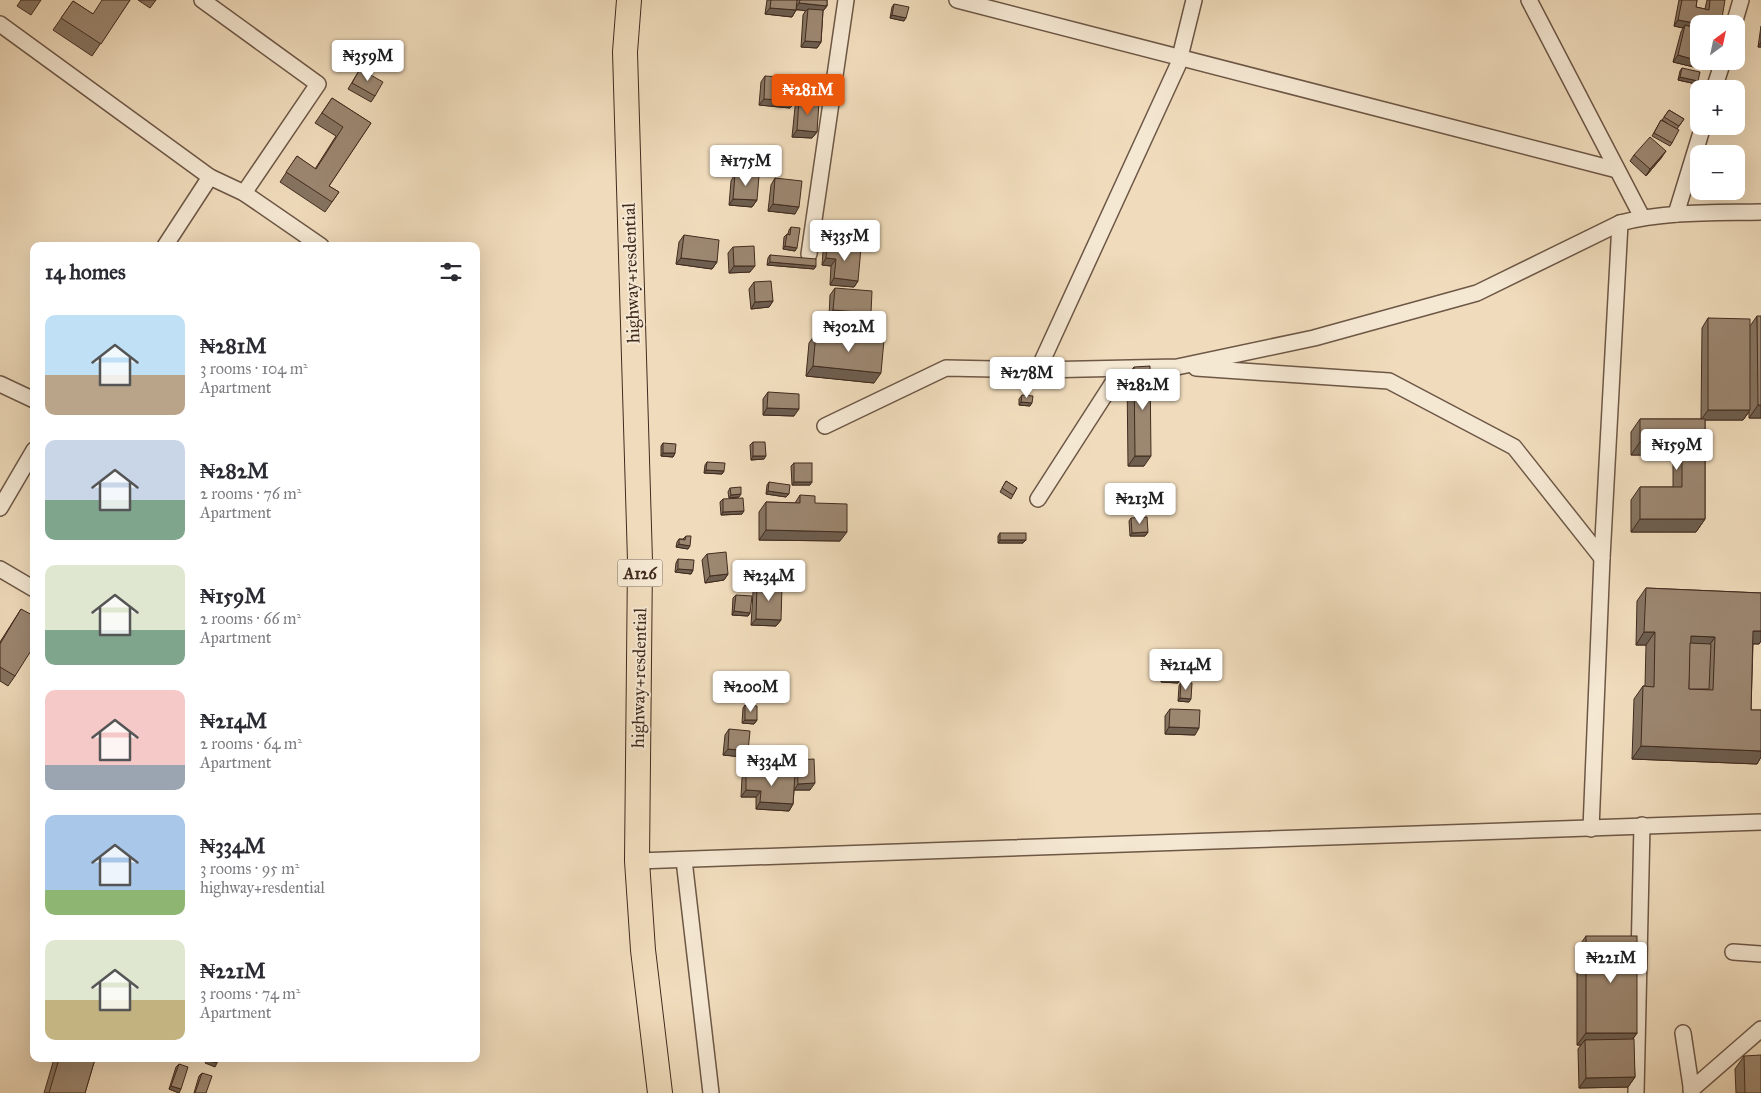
<!DOCTYPE html>
<html lang="en">
<head>
<meta charset="utf-8">
<style>
  body { margin:0; font-family:"IM FELL Great Primer",serif; background:#f2f2f3; color:#2b2b33; height:100vh; display:flex; flex-direction:column; font-size:19px; white-space:nowrap }
  * { box-sizing:border-box; margin:0 }
  p { font-size:16px; color:#7c7c81 }
  .icon { flex:none; width:28px; height:28px; fill:none; stroke:currentColor; stroke-width:2; stroke-linecap:round; stroke-linejoin:round }
  .map { position:relative; flex:1; overflow:hidden }
  .drawer { position:absolute; left:30px; top:242px; width:450px; height:820px; display:flex; flex-direction:column; background:#fff; border-radius:10px; box-shadow:0 5px 20px #0002 }
  .drawer>* { flex:none }
  .needle { width:32px; rotate:33deg }
  .tools { position:absolute; left:1690px; top:15px; display:grid; gap:10px }
  .tools a { display:grid; place-items:center; width:55px; height:55px; border-radius:10px; background:#fff; box-shadow:0 5px 20px #0002; font-size:25px }
  .price { position:absolute; translate:-50% -42px; padding:0 11px; border-radius:5px; background:#fff; color:#222; font-size:16px; line-height:32px; filter:drop-shadow(0 1px 2px #0008) }
  .price::after { content:''; position:absolute; left:50%; top:30px; width:15px; height:11px; margin-left:-8px; background:inherit; clip-path:polygon(0 0,100% 0,50% 100%) }
  .price.selected { background:#ea580c; color:#fff }
  ul { padding:0; list-style:none }
  li { display:flex; align-items:center; gap:15px; height:125px; padding:0 15px }
  li span { display:grid; place-items:center; flex:none; width:140px; height:100px; border-radius:10px; color:#555 }
  li>.icon { margin-inline-start:auto }
  span .icon { width:60px; height:60px; fill:#fffc; stroke-width:1 }
  li b { font-size:21px }
  h2 { display:flex; justify-content:space-between; align-items:center; height:60px; padding:0 15px; font-size:21px }
  .map>svg:first-child { display:block }
  .lines { fill:none; stroke-linecap:round; stroke-linejoin:round }
  .minor-casing { stroke:#6d5746; stroke-width:18 }
  .trunk-casing { stroke:#412b1f; stroke-width:26 }
  .minor { stroke:#f5e8d3; stroke-width:15 }
  .trunk { stroke:#f0dcbc; stroke-width:24 }
  .wall { fill:#867461; stroke:#412b1f }
  .shaded-wall { fill:#6d5e4f; stroke:#412b1f }
  .building { fill:#9c8771; stroke:#412b1f; fill-rule:evenodd }
  .labels { text-anchor:middle; dominant-baseline:central; stroke-width:4; stroke-linejoin:round; paint-order:stroke }
  .shield { fill:#f5e8d3; stroke:#776455; stroke-width:1 }
  .shield-label { font-size:16px; font-weight:bold; fill:#412b1f }
  .street-label { font-size:18px; fill:#412b1f; stroke:#f5e8d3 }
</style>
</head>
<body>
<div class="map">
<svg width="1761" height="1093" viewBox="0 0 1761 1093">
  <rect width="100%" height="100%" fill="#f0dcbc"/>
  <filter id="stains"><feTurbulence type="fractalNoise" baseFrequency=".004" numOctaves="4"/><feColorMatrix values="0 0 0 0 .2 0 0 0 0 .09 0 0 0 0 .02 0 0 0 .5 -.17"/></filter>
  <radialGradient id="worn" r=".72"><stop offset=".6" stop-color="#630" stop-opacity="0"/><stop offset="1" stop-color="#630" stop-opacity=".3"/></radialGradient>
  <g class="lines">
    <g class="minor-casing">
      <g id="minor">
        <polyline points="202,0 318,84 244,193"/>
        <polyline points="957,0 1617,170"/>
        <polyline points="1529,0 1642,217"/>
        <polyline points="0,24 210,177 244,193 321,246"/>
        <polyline points="1734,24 1741,0"/>
        <polyline points="1714,89 1723,61"/>
        <polyline points="1676,214 1703,126"/>
        <polyline points="165,246 210,177"/>
        <polyline points="809,254 846,0"/>
        <polyline points="1196,368 1389,381 1514,447 1602,558"/>
        <polyline points="1038,370 1178,65 1194,0"/>
        <polyline points="0,384 34,400"/>
        <path d="M825,426L946,368L1038,370L1177,367L1314,338L1477,293L1620,223C1666,211 1714,213 1761,212"/>
        <polyline points="1038,499 1121,370"/>
        <polyline points="0,508 34,450"/>
        <polyline points="0,569 34,589"/>
        <polyline points="1591,829 1602,558 1620,223"/>
        <polyline points="684,860 711,1093"/>
        <polyline points="637,861 1761,822"/>
        <polyline points="1733,952 1761,954"/>
        <polyline points="1683,1033 1692,1093"/>
        <polyline points="1691,1090 1761,1029"/>
        <polyline points="1636,1093 1642,825"/>
      </g>
    </g>
    <g class="trunk-casing">
      <polyline id="trunk" points="629,0 625,52 640,561 637,861 643,950 660,1093"/>
    </g>
    <use href="#minor" class="minor"/>
    <use href="#trunk" class="trunk"/>
  </g>
  <g class="wall">
    <polygon points="21,0 41,0 31,15 17,6"/>
    <polygon points="130,0 92,56 53,30 73,1 93,14"/>
    <polygon points="138,0 156,0 150,8"/>
    <polygon points="767,0 827,0 827,6 823,11 821,42 817,48 801,47 803,15 806,10 796,10 792,17 765,14"/>
    <polygon points="1679,0 1697,0 1696,7 1705,9 1707,0 1725,0 1699,24 1698,68 1673,62 1681,32 1683,28 1674,26"/>
    <polygon points="894,4 904,21 890,18 892,7"/>
    <polygon points="1761,26 1761,47 1758,47"/>
    <polygon points="1682,68 1698,81 1696,84 1678,80 1680,71"/>
    <polygon points="360,69 375,96 371,102 348,89"/>
    <polygon points="765,76 814,102 817,132 812,138 792,137 795,107 797,103 794,103 790,108 759,105 761,82"/>
    <polygon points="332,98 371,123 329,186 339,192 325,212 280,182 297,156 315,169 336,136 315,123"/>
    <polygon points="1669,110 1684,119 1677,129 1672,143 1670,146 1652,136 1661,120 1668,124 1662,120"/>
    <polygon points="1634,155 1662,157 1646,176 1630,161"/>
    <polygon points="735,174 757,200 752,207 729,205 731,181"/>
    <polygon points="775,178 795,214 768,211 771,185"/>
    <polygon points="791,227 795,251 783,249 784,237 787,234 788,234 789,230"/>
    <polygon points="684,235 717,262 712,269 676,264 679,242"/>
    <polygon points="827,245 858,281 854,287 830,285 831,266 822,265 823,252"/>
    <polygon points="733,247 750,272 729,273 728,253"/>
    <polygon points="770,255 816,266 814,269 767,265 768,258"/>
    <polygon points="754,282 773,301 769,307 751,309 749,289"/>
    <polygon points="835,288 866,319 829,316 830,295"/>
    <polygon points="1757,316 1761,418 1749,418 1749,412 1743,420 1705,420 1705,519 1696,532 1631,532 1631,500 1640,487 1673,487 1673,455 1631,455 1631,432 1640,419 1701,419 1702,328 1708,318 1750,326"/>
    <polygon points="816,333 874,383 806,376 809,343"/>
    <polygon points="1134,367 1144,466 1128,466 1127,376"/>
    <polygon points="768,392 794,416 763,415 763,399"/>
    <polygon points="1022,395 1030,406 1019,405 1019,399"/>
    <polygon points="753,442 764,459 751,460 750,445"/>
    <polygon points="663,443 675,453 673,457 661,456 661,446"/>
    <polygon points="707,462 724,471 722,474 704,473 705,465"/>
    <polygon points="794,463 810,485 792,485 791,466"/>
    <polygon points="1006,481 1017,488 1011,499 1000,492"/>
    <polygon points="769,482 789,494 786,497 766,494 767,485"/>
    <polygon points="730,488 739,497 729,498 728,492"/>
    <polygon points="800,495 840,541 759,540 759,512 766,502 795,503"/>
    <polygon points="723,499 742,514 721,515 720,502"/>
    <polygon points="1131,518 1148,532 1145,536 1130,536 1129,521"/>
    <polygon points="1000,533 1023,543 998,543 998,536"/>
    <polygon points="686,536 688,549 676,547 677,542 679,539 683,539"/>
    <polygon points="707,554 728,574 724,580 705,583 702,560"/>
    <polygon points="678,559 693,570 691,574 675,572 676,563"/>
    <polygon points="757,585 781,620 776,626 751,625 753,592"/>
    <polygon points="1646,588 1761,593 1761,641 1759,644 1753,644 1751,710 1761,710 1761,757 1757,764 1632,759 1634,699 1643,686 1645,686 1646,645 1636,645 1637,601"/>
    <polygon points="736,595 750,613 748,616 732,615 733,598"/>
    <polygon points="21,609 15,676 8,686 0,681 0,642"/>
    <polygon points="1164,665 1178,683 1161,682 1162,668"/>
    <polygon points="1181,682 1189,702 1178,701 1179,686"/>
    <polygon points="745,705 757,720 754,724 742,723 743,708"/>
    <polygon points="1170,709 1195,735 1165,734 1165,716"/>
    <polygon points="729,729 743,757 723,755 725,735"/>
    <polygon points="797,760 810,790 794,790 793,804 789,811 756,809 756,797 741,797 742,778 746,772 793,774 793,766"/>
    <polygon points="1586,936 1637,1033 1633,1039 1635,1077 1628,1087 1579,1088 1578,1049 1581,1045 1577,1045 1577,949"/>
    <polygon points="1744,1056 1761,1093 1736,1093 1735,1069"/>
    <polygon points="54,1059 95,1059 85,1093 44,1093"/>
    <polygon points="179,1064 179,1093 169,1089 176,1067"/>
    <polygon points="202,1073 206,1093 194,1093 199,1076"/>
  </g>
  <g class="shaded-wall">
    <polygon points="799,3 827,6 822,12 808,9 806,11 795,9"/>
    <polygon points="770,8 796,10 792,17 765,14"/>
    <polygon points="892,15 906,18 904,21 890,18"/>
    <polygon points="1678,20 1699,24 1699,31 1685,25 1683,28 1674,26"/>
    <polygon points="805,41 821,42 817,48 801,47"/>
    <polygon points="1761,42 1761,47 1758,47"/>
    <polygon points="1678,55 1699,61 1702,62 1698,68 1673,62"/>
    <polygon points="1680,77 1698,81 1696,84 1678,80"/>
    <polygon points="795,96 817,98 812,104 799,100 797,103 794,103 790,108 759,105 764,99"/>
    <polygon points="797,130 817,132 812,138 792,137"/>
    <polygon points="1666,151 1662,157 1646,176 1650,169"/>
    <polygon points="733,199 757,200 752,207 729,205"/>
    <polygon points="773,204 799,207 795,214 768,211"/>
    <polygon points="785,246 797,248 795,251 783,249"/>
    <polygon points="681,258 717,262 712,269 676,264"/>
    <polygon points="826,258 836,259 831,266 822,265"/>
    <polygon points="770,262 816,266 814,269 767,265"/>
    <polygon points="734,266 755,266 750,272 729,273"/>
    <polygon points="834,278 858,281 854,287 830,285"/>
    <polygon points="773,301 769,307 751,309 755,302"/>
    <polygon points="833,310 871,313 866,319 829,316"/>
    <polygon points="813,366 881,373 874,383 806,376"/>
    <polygon points="1021,402 1032,403 1030,406 1019,405"/>
    <polygon points="1758,405 1761,405 1761,418 1749,418"/>
    <polygon points="767,408 799,409 794,416 763,415"/>
    <polygon points="1708,410 1750,410 1743,420 1701,420"/>
    <polygon points="1640,442 1682,442 1673,455 1631,455"/>
    <polygon points="663,453 675,453 673,457 661,456"/>
    <polygon points="753,456 766,456 764,459 751,460"/>
    <polygon points="1135,456 1151,456 1144,466 1128,466"/>
    <polygon points="706,470 724,471 722,474 704,473"/>
    <polygon points="794,482 812,482 810,485 792,485"/>
    <polygon points="768,491 789,494 786,497 766,494"/>
    <polygon points="741,494 739,497 729,498 731,495"/>
    <polygon points="744,511 742,514 721,515 723,512"/>
    <polygon points="1640,519 1705,519 1696,532 1631,532"/>
    <polygon points="766,530 847,532 840,541 759,540"/>
    <polygon points="1148,532 1145,536 1130,536 1132,533"/>
    <polygon points="1000,540 1026,540 1023,543 998,543"/>
    <polygon points="679,544 690,546 688,549 676,547"/>
    <polygon points="678,569 693,570 691,574 675,572"/>
    <polygon points="728,574 724,580 705,583 710,576"/>
    <polygon points="734,611 750,613 748,616 732,615"/>
    <polygon points="756,619 781,620 776,626 751,625"/>
    <polygon points="1753,631 1761,631 1761,641 1759,644 1744,643"/>
    <polygon points="1644,632 1655,632 1646,645 1636,645"/>
    <polygon points="1691,636 1715,637 1706,650 1686,649"/>
    <polygon points="1163,679 1180,680 1178,683 1161,682"/>
    <polygon points="1180,698 1191,699 1189,702 1178,701"/>
    <polygon points="745,720 757,720 754,724 742,723"/>
    <polygon points="1169,727 1199,728 1195,735 1165,734"/>
    <polygon points="1641,746 1761,751 1761,757 1757,764 1632,759"/>
    <polygon points="728,749 748,751 743,757 723,755"/>
    <polygon points="815,783 810,790 794,790 798,784"/>
    <polygon points="746,790 761,791 756,797 741,797"/>
    <polygon points="760,802 793,804 789,811 756,809"/>
    <polygon points="1586,1033 1637,1033 1628,1045 1585,1040 1581,1045 1577,1045"/>
    <polygon points="207,1060 217,1063 215,1067 205,1063"/>
    <polygon points="1635,1077 1628,1087 1579,1088 1586,1078"/>
    <polygon points="171,1086 181,1089 179,1093 169,1089"/>
  </g>
  <g class="building">
    <polygon points="102,0 130,0 101,44 61,18 73,1 93,14"/>
    <polygon points="771,0 797,0 796,10 770,8"/>
    <polygon points="800,0 827,0 827,6 799,3"/>
    <polygon points="1682,0 1697,0 1696,7 1709,10 1710,0 1725,0 1721,24 1700,24 1678,20"/>
    <polygon points="894,4 909,7 906,18 892,15"/>
    <polygon points="808,9 823,10 821,42 805,41"/>
    <polygon points="1685,25 1699,29 1699,61 1678,55"/>
    <polygon points="1682,68 1700,72 1698,81 1680,77"/>
    <polygon points="360,69 383,82 375,96 352,83"/>
    <polygon points="765,76 819,80 817,98 795,96 795,101 764,99"/>
    <polygon points="332,98 371,123 329,186 339,192 332,202 286,172 297,156 316,169 343,127 322,113"/>
    <polygon points="799,100 819,102 817,132 797,130"/>
    <polygon points="1669,110 1684,119 1679,126 1664,117"/>
    <polygon points="1661,120 1679,130 1672,143 1654,133"/>
    <polygon points="1650,137 1666,151 1650,169 1634,155"/>
    <polygon points="735,174 759,176 757,200 733,199"/>
    <polygon points="775,178 802,181 799,207 773,204"/>
    <polygon points="791,227 800,228 797,248 785,246 787,234 790,235"/>
    <polygon points="684,235 719,240 717,262 681,258"/>
    <polygon points="827,245 861,248 858,281 834,278 836,259 826,258"/>
    <polygon points="754,246 755,266 734,266 733,247"/>
    <polygon points="770,255 816,259 816,266 770,262"/>
    <polygon points="771,281 773,301 755,302 754,282"/>
    <polygon points="835,288 872,291 871,313 833,310"/>
    <polygon points="1757,316 1761,316 1761,405 1758,405"/>
    <polygon points="1708,318 1750,319 1750,410 1708,410"/>
    <polygon points="816,333 884,340 881,373 813,366"/>
    <polygon points="1150,366 1151,456 1135,456 1134,367"/>
    <polygon points="768,392 799,394 799,409 767,408"/>
    <polygon points="1022,395 1033,396 1032,403 1021,402"/>
    <polygon points="1640,419 1705,419 1705,519 1640,519 1640,487 1682,487 1682,442 1640,442"/>
    <polygon points="753,442 765,442 766,456 753,456"/>
    <polygon points="663,443 676,444 675,453 663,453"/>
    <polygon points="707,462 725,463 724,471 706,470"/>
    <rect x="794" y="463" width="18" height="19"/>
    <polygon points="1006,481 1017,488 1013,495 1002,488"/>
    <polygon points="769,482 790,485 789,494 768,491"/>
    <polygon points="741,487 741,494 731,495 730,488"/>
    <polygon points="800,495 815,496 815,503 847,504 847,532 766,530 766,502 800,503"/>
    <polygon points="743,498 744,511 723,512 723,499"/>
    <polygon points="1147,517 1148,532 1132,533 1131,518"/>
    <rect x="1000" y="533" width="26" height="7"/>
    <polygon points="686,536 691,536 690,546 679,544 679,539 685,540"/>
    <polygon points="726,552 728,574 710,576 707,554"/>
    <polygon points="678,559 694,560 693,570 678,569"/>
    <polygon points="757,585 782,586 781,620 756,619"/>
    <path d="M1646,588L1761,593V631H1753L1751,710H1761V751L1641,746L1643,686L1654,687L1655,632H1644ZM1691,636L1715,637L1713,690L1689,689Z"/>
    <polygon points="736,595 752,596 750,613 734,611"/>
    <polygon points="21,609 34,616 34,646 15,676 0,667 0,644"/>
    <polygon points="1690,643 1711,644 1709,689 1689,689"/>
    <polygon points="1164,665 1181,666 1180,680 1163,679"/>
    <polygon points="1181,682 1192,683 1191,699 1180,698"/>
    <polygon points="745,705 757,706 757,720 745,720"/>
    <polygon points="1170,709 1200,710 1199,728 1169,727"/>
    <polygon points="729,729 750,731 748,751 728,749"/>
    <polygon points="814,759 815,783 798,784 797,760"/>
    <polygon points="746,772 795,774 793,804 760,802 761,791 746,790"/>
    <rect x="1586" y="936" width="51" height="97"/>
    <polygon points="1634,1039 1635,1077 1586,1078 1585,1040"/>
    <polygon points="1761,1055 1761,1093 1745,1093 1744,1056"/>
    <polygon points="59,1059 95,1059 85,1093 49,1093"/>
    <polygon points="208,1059 219,1059 217,1063 207,1060"/>
    <polygon points="179,1064 188,1067 181,1089 171,1086"/>
    <polygon points="202,1073 212,1076 206,1093 195,1093"/>
  </g>
  <g class="labels">
    <rect class="shield" x="617.5" y="559.5" width="45" height="27" rx="4"/>
    <g class="shield-label">
      <text x="640" y="573">A126</text>
    </g>
    <g class="street-label">
      <text transform="translate(631 273) rotate(-92)">highway+resdential</text>
      <text transform="translate(639 678) rotate(-89)">highway+resdential</text>
    </g>
  </g>
  <rect width="100%" height="100%" filter="url(#stains)"/>
  <rect width="100%" height="100%" fill="url(#worn)"/>
</svg>
<div class="tools">
<a><svg class="needle" viewBox="-14 -14 28 28"><path d="M0-13l5 13h-10z" fill="#e53935"/><path d="M0 13l5-13h-10z" fill="#7c7c81"/></svg></a>
<a>+</a>
<a>−</a>
</div>
<b class="price" style="left:368px;top:82px">₦359M</b>
<b class="price selected" style="left:808px;top:116px">₦281M</b>
<b class="price" style="left:746px;top:187px">₦175M</b>
<b class="price" style="left:845px;top:262px">₦335M</b>
<b class="price" style="left:849px;top:353px">₦302M</b>
<b class="price" style="left:1027px;top:399px">₦278M</b>
<b class="price" style="left:1143px;top:411px">₦282M</b>
<b class="price" style="left:1677px;top:471px">₦159M</b>
<b class="price" style="left:1140px;top:525px">₦213M</b>
<b class="price" style="left:769px;top:602px">₦234M</b>
<b class="price" style="left:1186px;top:691px">₦214M</b>
<b class="price" style="left:751px;top:713px">₦200M</b>
<b class="price" style="left:772px;top:787px">₦334M</b>
<b class="price" style="left:1611px;top:984px">₦221M</b>
<section class="drawer">
<h2>14 homes<svg class="icon" aria-label="filters" viewBox="0 0 24 24"><path d="M4 7h16M4 17h16"/><circle cx="9" cy="7" r="2"/><circle cx="15" cy="17" r="2"/></svg></h2>
<ul>
<li><span style="background:linear-gradient(#bfe0f5 60%,#b9a48a 0)"><svg class="icon" aria-label="home" viewBox="0 0 24 24"><path d="M3 11l9-7 9 7M6 9v11h12V9"/></svg></span><div><b>₦281M</b><p>3 rooms · 104 m²</p><p>Apartment</p></div></li>
<li><span style="background:linear-gradient(#c9d6e8 60%,#7fa58c 0)"><svg class="icon" aria-label="home" viewBox="0 0 24 24"><path d="M3 11l9-7 9 7M6 9v11h12V9"/></svg></span><div><b>₦282M</b><p>2 rooms · 76 m²</p><p>Apartment</p></div></li>
<li><span style="background:linear-gradient(#dfe7d0 65%,#7fa58c 0)"><svg class="icon" aria-label="home" viewBox="0 0 24 24"><path d="M3 11l9-7 9 7M6 9v11h12V9"/></svg></span><div><b>₦159M</b><p>2 rooms · 66 m²</p><p>Apartment</p></div></li>
<li><span style="background:linear-gradient(#f6c9c9 75%,#9aa5b1 0)"><svg class="icon" aria-label="home" viewBox="0 0 24 24"><path d="M3 11l9-7 9 7M6 9v11h12V9"/></svg></span><div><b>₦214M</b><p>2 rooms · 64 m²</p><p>Apartment</p></div></li>
<li><span style="background:linear-gradient(#a9c7e8 75%,#8fb573 0)"><svg class="icon" aria-label="home" viewBox="0 0 24 24"><path d="M3 11l9-7 9 7M6 9v11h12V9"/></svg></span><div><b>₦334M</b><p>3 rooms · 95 m²</p><p>highway+resdential</p></div></li>
<li><span style="background:linear-gradient(#dfe7d0 60%,#c2b280 0)"><svg class="icon" aria-label="home" viewBox="0 0 24 24"><path d="M3 11l9-7 9 7M6 9v11h12V9"/></svg></span><div><b>₦221M</b><p>3 rooms · 74 m²</p><p>Apartment</p></div></li>
</ul>
</section>
</div>
</body>
</html>
